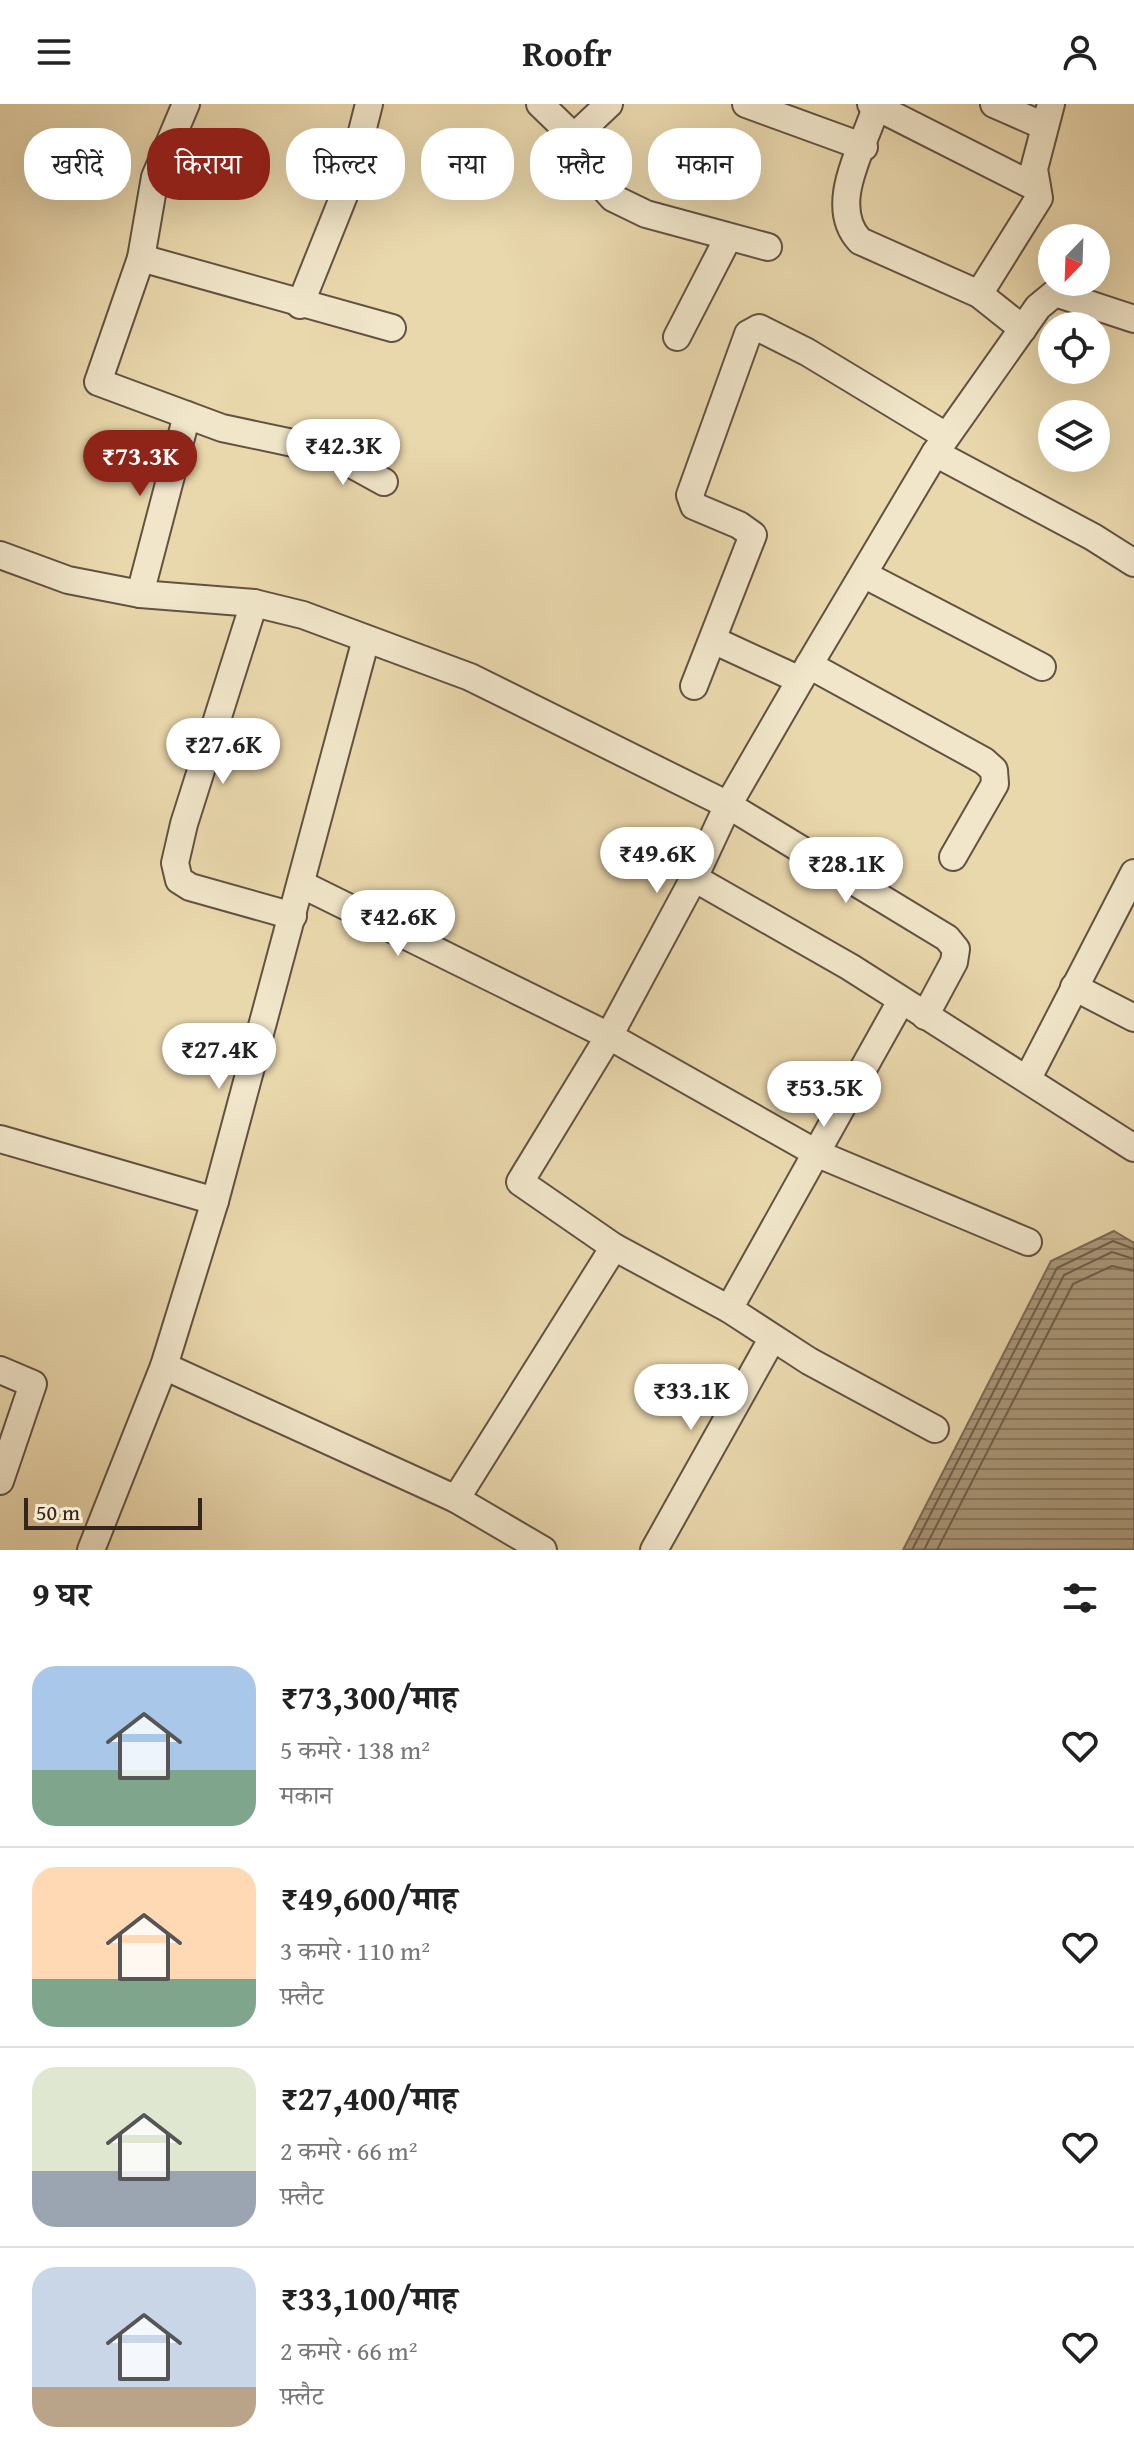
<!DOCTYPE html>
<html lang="hi">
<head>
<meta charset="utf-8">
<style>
  body { margin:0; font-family:"Gentium Book Plus","Noto Serif Devanagari",serif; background:#f2f2f2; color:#222; height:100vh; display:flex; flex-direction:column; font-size:30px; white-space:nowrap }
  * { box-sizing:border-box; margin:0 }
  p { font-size:26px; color:#767676 }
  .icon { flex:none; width:44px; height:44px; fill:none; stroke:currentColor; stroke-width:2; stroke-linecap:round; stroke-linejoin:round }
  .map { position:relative; height:1446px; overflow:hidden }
  .sheet { display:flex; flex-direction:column; background:#fff; flex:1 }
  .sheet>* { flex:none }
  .banner { position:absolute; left:24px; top:24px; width:1086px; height:72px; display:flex; gap:16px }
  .needle { width:52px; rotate:203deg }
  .fabs { position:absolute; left:1038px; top:120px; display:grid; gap:16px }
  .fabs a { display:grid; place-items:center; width:72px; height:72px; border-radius:50%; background:#fff; box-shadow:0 8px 32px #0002; font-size:40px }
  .scale { position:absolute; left:24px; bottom:20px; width:178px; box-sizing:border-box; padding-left:8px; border:4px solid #35251f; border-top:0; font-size:22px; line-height:28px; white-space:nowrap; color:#35251f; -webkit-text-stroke:6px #f1e6ca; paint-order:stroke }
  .price { position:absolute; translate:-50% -68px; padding:0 18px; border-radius:28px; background:#fff; color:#222; font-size:26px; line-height:52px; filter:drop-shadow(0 2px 4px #0008) }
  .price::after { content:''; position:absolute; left:50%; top:48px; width:24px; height:18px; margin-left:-12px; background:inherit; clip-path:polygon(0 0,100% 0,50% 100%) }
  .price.active { background:#8f2418; color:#fff }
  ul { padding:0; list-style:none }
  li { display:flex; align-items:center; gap:24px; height:200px; padding:0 32px }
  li+li { border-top:2px solid #e0e0e0 }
  li span { display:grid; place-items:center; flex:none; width:224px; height:160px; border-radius:24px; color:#555 }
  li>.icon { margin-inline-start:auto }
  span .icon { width:96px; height:96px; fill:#fffc; stroke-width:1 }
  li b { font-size:34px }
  h2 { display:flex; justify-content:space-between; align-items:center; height:96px; padding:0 32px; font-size:34px }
  .tag { padding:0 28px; border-radius:32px; background:#fff; box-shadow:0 8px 32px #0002; font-size:28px; line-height:72px }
  .tag.active { background:#8f2418; color:#fff }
  header { display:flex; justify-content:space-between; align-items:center; height:104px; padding:0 32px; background:#fff; font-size:36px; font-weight:700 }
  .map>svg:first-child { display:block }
  .water { fill:url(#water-rules); stroke:#7c6c57; stroke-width:2 }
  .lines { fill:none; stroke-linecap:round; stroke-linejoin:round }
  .shore { stroke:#70604e; stroke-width:2 }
  .minor-casing { stroke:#625242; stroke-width:30 }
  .minor { stroke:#f1e6ca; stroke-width:26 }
</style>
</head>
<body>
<header><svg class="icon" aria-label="menu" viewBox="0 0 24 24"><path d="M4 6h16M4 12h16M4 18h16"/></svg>Roofr<svg class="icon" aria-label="person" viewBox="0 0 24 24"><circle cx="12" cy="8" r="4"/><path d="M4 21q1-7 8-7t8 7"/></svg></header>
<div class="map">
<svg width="1134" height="1446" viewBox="0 0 1134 1446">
  <defs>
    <pattern id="water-rules" width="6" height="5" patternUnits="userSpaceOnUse" patternTransform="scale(2)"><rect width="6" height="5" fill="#ac9b7d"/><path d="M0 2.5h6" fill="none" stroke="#8d7e66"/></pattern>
  </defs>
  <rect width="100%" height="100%" fill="#ead8ad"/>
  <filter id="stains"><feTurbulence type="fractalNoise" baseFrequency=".0025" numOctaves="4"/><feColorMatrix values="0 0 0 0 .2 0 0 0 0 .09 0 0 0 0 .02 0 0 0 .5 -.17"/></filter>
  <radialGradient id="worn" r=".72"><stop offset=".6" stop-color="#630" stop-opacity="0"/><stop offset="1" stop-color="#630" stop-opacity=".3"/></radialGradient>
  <polygon class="water" points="1114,1127 1134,1139 1134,1446 903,1446 1051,1157"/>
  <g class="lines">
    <g class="shore">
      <polyline points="912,1446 1057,1164 1113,1137 1134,1145"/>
      <polyline points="924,1446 1064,1171 1112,1148 1134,1155"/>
      <polyline points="937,1446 1073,1180 1112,1162 1134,1167"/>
    </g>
    <g class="minor-casing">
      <g id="minor">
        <polyline points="186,0 155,73 141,154 98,278 222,324 326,346 384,378"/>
        <polyline points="540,0 574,33 596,75 613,94 646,110 768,143"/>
        <polyline points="746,0 864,43"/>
        <polyline points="871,0 1037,84"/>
        <polyline points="994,0 1044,22"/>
        <path d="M876,3C864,43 826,101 860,137L979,190L1023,225"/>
        <polyline points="574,33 609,0"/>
        <polyline points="141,154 392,224"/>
        <polyline points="979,190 1039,94 1034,65 1051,0"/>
        <polyline points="300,201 349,79 369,0"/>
        <polyline points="677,233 728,134"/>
        <polyline points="935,349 1093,433 1134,459"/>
        <polyline points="0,451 68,476 140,490 254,499 303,511 470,573 728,701 947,834 956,845 954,858 925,912"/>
        <polyline points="865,471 1042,563"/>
        <polyline points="140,490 187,311"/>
        <polyline points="254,499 184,720 175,759 179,776 190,783 293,812"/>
        <polyline points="713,536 800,576"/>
        <polyline points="809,561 984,657 994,666 995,680 953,753"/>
        <polyline points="694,582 753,431 739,421 694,402 690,391 748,230 759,224 807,248 946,332"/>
        <polyline points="694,774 850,863 1134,1044"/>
        <polyline points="301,780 609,932 818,1050 1028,1138"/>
        <polyline points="1074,883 1134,914"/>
        <polyline points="1028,974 1134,769"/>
        <polyline points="0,1035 215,1097"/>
        <polyline points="729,1205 901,897"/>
        <polyline points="164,1262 456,1395"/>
        <polyline points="0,1266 33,1280 0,1377"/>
        <polyline points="935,1325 809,1257 729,1205 614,1143 520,1078 609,932 694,774 728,701 809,561 935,349 1038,203 1055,189 1134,215"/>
        <polyline points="91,1446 164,1262 215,1097 366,535"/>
        <polyline points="543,1446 456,1395 614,1143"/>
        <polyline points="654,1446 772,1235"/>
      </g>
    </g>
    <use href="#minor" class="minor"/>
  </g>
  <rect width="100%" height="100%" filter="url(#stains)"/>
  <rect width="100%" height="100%" fill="url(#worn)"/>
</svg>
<div class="fabs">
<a><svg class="needle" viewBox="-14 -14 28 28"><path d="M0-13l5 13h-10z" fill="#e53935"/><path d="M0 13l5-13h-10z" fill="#767676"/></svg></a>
<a><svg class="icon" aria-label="locate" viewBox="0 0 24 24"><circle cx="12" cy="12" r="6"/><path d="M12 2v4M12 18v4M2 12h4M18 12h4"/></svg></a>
<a><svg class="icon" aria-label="layers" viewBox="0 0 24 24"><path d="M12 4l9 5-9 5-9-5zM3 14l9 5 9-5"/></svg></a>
</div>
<div class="scale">50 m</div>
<b class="price" style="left:343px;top:383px">₹42.3K</b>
<b class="price active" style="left:140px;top:394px">₹73.3K</b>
<b class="price" style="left:223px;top:682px">₹27.6K</b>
<b class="price" style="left:657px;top:791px">₹49.6K</b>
<b class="price" style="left:846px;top:801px">₹28.1K</b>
<b class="price" style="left:398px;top:854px">₹42.6K</b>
<b class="price" style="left:219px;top:987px">₹27.4K</b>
<b class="price" style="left:824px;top:1025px">₹53.5K</b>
<b class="price" style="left:691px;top:1328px">₹33.1K</b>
<div class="banner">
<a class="tag">खरीदें</a>
<a class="tag active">किराया</a>
<a class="tag">फ़िल्टर</a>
<a class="tag">नया</a>
<a class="tag">फ़्लैट</a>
<a class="tag">मकान</a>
</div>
</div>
<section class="sheet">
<h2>9 घर<svg class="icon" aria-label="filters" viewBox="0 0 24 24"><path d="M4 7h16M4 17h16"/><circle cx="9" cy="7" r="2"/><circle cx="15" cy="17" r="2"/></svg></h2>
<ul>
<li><span style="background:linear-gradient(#a9c7e8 65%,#7fa58c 0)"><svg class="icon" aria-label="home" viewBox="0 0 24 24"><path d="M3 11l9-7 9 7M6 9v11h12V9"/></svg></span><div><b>₹73,300/माह</b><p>5 कमरे · 138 m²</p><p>मकान</p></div><svg class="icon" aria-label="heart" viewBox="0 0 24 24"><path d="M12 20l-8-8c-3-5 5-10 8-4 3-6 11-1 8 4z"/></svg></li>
<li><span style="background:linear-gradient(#ffd9b3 70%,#7fa58c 0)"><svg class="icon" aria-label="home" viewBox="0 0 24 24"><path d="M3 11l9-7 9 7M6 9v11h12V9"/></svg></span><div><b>₹49,600/माह</b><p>3 कमरे · 110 m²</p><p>फ़्लैट</p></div><svg class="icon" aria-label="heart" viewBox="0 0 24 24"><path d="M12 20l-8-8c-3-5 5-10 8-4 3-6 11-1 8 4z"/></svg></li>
<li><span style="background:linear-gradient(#dfe7d0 65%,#9aa5b1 0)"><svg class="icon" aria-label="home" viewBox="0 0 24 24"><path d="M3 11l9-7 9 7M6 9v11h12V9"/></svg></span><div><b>₹27,400/माह</b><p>2 कमरे · 66 m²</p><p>फ़्लैट</p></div><svg class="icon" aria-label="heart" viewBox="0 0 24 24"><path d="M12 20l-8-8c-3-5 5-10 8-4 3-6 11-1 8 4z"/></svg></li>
<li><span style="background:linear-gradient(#c9d6e8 75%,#b9a48a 0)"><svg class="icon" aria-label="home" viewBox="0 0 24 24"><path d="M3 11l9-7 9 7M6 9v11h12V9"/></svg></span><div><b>₹33,100/माह</b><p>2 कमरे · 66 m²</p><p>फ़्लैट</p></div><svg class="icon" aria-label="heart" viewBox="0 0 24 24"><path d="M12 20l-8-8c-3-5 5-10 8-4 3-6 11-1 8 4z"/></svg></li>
</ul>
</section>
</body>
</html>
